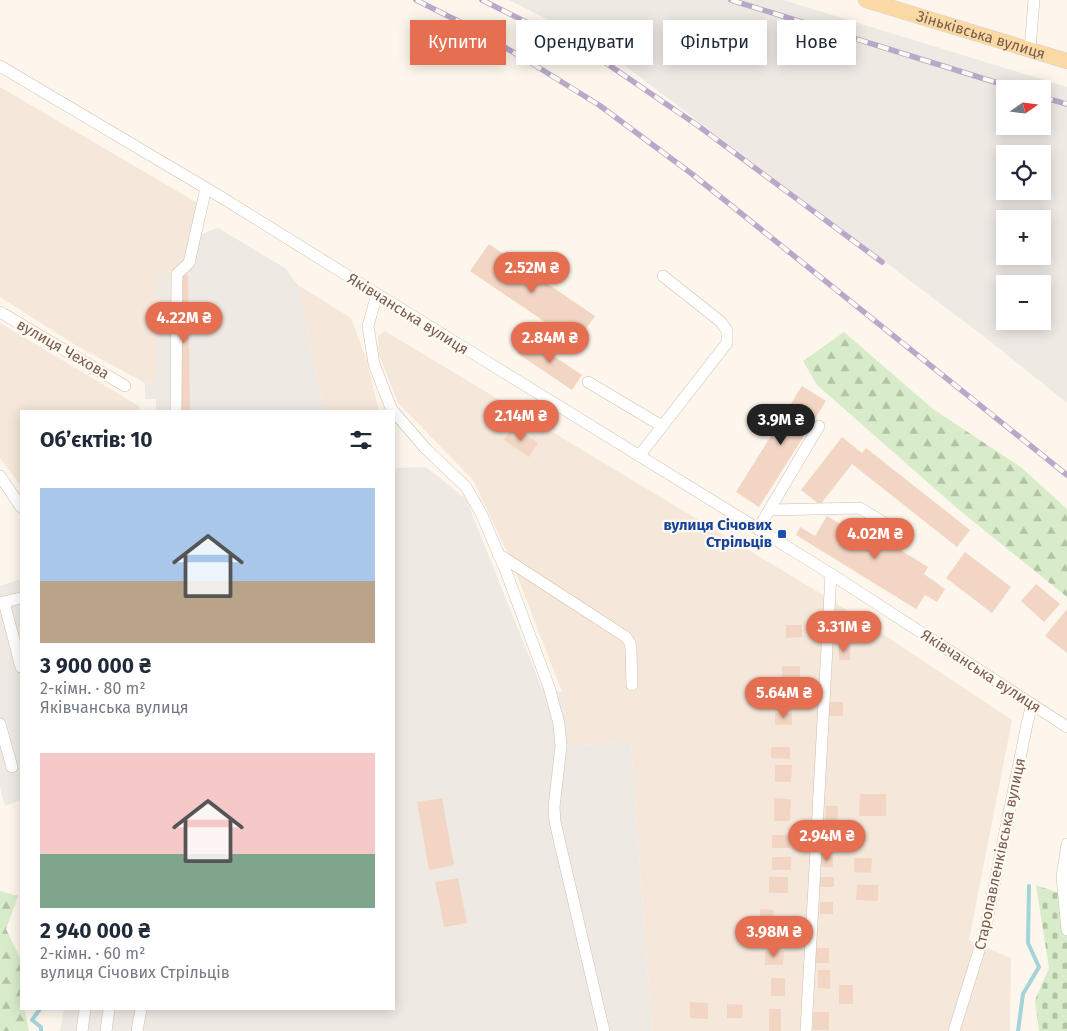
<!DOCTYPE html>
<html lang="uk">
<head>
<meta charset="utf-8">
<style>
  body { margin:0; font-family:"Fira Sans",sans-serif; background:#f6f6f7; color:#1f2937; height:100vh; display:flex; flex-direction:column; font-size:19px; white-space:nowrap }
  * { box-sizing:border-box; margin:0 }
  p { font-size:16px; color:#747a83 }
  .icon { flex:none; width:28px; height:28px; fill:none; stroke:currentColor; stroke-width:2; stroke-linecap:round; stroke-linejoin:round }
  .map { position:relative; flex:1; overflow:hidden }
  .side { position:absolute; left:20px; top:410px; width:375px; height:600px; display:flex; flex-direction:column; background:#fff; border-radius:0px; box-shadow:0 2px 12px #0003 }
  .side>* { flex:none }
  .hud { position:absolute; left:410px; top:20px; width:475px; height:45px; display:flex; gap:10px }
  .needle { width:32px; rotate:76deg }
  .tools { position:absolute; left:996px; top:80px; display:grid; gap:10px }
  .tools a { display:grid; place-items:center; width:55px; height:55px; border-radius:0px; background:#fff; box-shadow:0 2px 12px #0003; font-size:25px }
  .price { position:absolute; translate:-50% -42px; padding:0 11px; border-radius:18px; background:#e76f51; color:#fff; font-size:16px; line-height:32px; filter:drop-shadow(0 1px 2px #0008) }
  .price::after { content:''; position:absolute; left:50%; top:30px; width:15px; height:11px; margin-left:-8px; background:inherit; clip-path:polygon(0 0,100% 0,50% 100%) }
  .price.on { background:#222; color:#fff }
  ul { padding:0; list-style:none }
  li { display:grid; align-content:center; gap:10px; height:265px; padding:0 20px }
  li span { display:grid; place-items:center; height:155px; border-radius:0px; color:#555 }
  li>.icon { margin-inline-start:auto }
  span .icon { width:90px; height:90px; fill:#fffc; stroke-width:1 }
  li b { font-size:21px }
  h2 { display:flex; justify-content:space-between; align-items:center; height:60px; padding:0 20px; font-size:21px }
  .tag { padding:0 18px; border-radius:0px; background:#fff; box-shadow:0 2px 12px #0003; font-size:18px; line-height:45px }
  .tag.on { background:#e76f51; color:#fff }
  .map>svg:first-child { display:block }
  .residential { fill:#f5e8da }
  .industrial { fill:#efe9e4; fill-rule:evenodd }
  .forest { fill:url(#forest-firs) }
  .cemetery { fill:url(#cemetery-stones) }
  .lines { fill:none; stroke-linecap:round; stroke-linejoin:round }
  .stream { stroke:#a5d3da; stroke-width:4 }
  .building { fill:#f3d5c3 }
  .minor-casing { stroke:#d1beb0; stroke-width:12 }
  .major-casing { stroke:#dad1cd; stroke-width:16 }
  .minor { stroke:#fff; stroke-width:11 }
  .major { stroke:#fbd9a5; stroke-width:15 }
  .rail-casing { stroke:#b9a8c9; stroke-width:5.5 }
  .rail { stroke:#fffaf3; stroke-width:4; stroke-dasharray:11; stroke-linecap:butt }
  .transit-dot { fill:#1a4fb4; stroke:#fffaf3; stroke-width:2 }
  .labels { text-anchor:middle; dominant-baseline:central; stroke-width:4.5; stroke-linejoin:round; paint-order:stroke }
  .street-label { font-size:15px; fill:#7a5c4d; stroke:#fffaf3 }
  .transit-label { font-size:15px; font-weight:bold; fill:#164399; stroke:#fffaf3; text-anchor:end }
</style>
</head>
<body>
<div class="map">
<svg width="1067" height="1031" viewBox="0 0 1067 1031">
  <defs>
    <pattern id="forest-firs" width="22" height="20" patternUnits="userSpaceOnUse" patternTransform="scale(1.25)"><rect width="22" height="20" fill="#d8ecc9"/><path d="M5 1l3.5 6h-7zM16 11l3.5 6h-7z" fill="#b4c2a5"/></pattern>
    <pattern id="cemetery-stones" width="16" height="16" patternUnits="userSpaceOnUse" patternTransform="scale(1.25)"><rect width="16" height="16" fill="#d8ecc9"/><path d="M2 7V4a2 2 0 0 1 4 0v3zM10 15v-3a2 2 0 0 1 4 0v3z" fill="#b4c2a5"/></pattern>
  </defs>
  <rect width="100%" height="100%" fill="#fdf6ec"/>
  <g class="residential">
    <polygon points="0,87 199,204 184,260 175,276 156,276 156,382 145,383 77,346 0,297"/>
    <polygon points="298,285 351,318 366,358 379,411 324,411"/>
    <polygon points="0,323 139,406 140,411 21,411 21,486 0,458"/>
    <polygon points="385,331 833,601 1012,720 969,940 1011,958 1010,1031 652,1031 631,741 571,746 562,692 513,565 473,480 398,403 379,355 378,336"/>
  </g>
  <g class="industrial">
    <path d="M509,0H783L1067,87V403L986,338L596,44ZM1005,89H1042V126H1005ZM1005,154H1042V191H1005ZM1005,219H1042V256H1005ZM1005,284H1042V321H1005Z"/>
    <polygon points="218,228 285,268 298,285 324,411 156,411 156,399 145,399 145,383 156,382 156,275 175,275 184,260 192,232 202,234"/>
    <polygon points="426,467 466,499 542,689 562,692 571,746 631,741 652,1031 60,1031 64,1009 394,1009 394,468"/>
    <polygon points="21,579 21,800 5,806 0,787 0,586"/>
  </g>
  <g class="forest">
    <polygon points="844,332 933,409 1022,468 1067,509 1067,597 958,509 817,385 803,361"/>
    <polygon points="0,891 18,896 6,929 21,960 21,1009 27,1009 25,1011 29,1031 0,1031"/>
  </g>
  <polygon class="cemetery" points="1036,885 1067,896 1067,1031 1039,1031 1035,1000 1049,968"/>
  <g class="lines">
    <g class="stream">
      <polyline points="40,1009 32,1020 41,1027 41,1031"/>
      <polyline points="1018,1031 1023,994 1039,967 1028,943 1029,886"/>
    </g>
  </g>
  <g class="building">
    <polygon points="489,244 595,316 576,343 470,271"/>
    <polygon points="188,275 190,411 179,411 178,276"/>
    <polygon points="527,338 582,375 572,390 517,353"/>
    <polygon points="802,386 826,401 759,507 736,492"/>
    <polygon points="513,426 538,443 529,457 504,440"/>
    <polygon points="842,437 862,453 866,448 970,530 957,547 852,464 820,505 801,490"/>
    <polygon points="827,516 845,527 850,519 928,567 924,574 945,589 937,602 925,595 916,609 796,535 800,527 815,536"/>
    <polygon points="965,552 1011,587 992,613 946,578"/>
    <polygon points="1036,584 1060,604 1044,622 1021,601"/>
    <polygon points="1067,609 1067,653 1045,636"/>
    <polygon points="786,625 802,625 802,637 786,638"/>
    <rect x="839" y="646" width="11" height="14"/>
    <rect x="782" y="666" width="18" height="22"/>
    <rect x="829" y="702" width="14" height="14"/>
    <rect x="775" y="713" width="17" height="12"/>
    <polygon points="771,747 790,747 790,759 771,758"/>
    <polygon points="775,765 792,765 791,782 775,782"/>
    <polygon points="860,794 886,794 886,816 859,816"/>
    <polygon points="442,798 454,865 429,870 417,802"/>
    <polygon points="774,798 791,799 790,821 774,821"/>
    <polygon points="826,806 838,806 837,830 825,830"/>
    <rect x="772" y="835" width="18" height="13"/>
    <rect x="772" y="857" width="19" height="13"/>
    <rect x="821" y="857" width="12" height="10"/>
    <polygon points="854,858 872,858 871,873 854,872"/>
    <rect x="769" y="877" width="19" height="16"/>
    <rect x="819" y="877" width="15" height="10"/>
    <polygon points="458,878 467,923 444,927 435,882"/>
    <polygon points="857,885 878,885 878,901 856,900"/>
    <rect x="820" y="902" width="13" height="12"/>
    <polygon points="760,909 774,910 773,926 760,925"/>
    <rect x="816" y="948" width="13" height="15"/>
    <polygon points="765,951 784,951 783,965 765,965"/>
    <polygon points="818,970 830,970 830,989 818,988"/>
    <rect x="771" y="978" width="14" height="18"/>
    <rect x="839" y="985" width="14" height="19"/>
    <polygon points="690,1002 708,1003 708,1019 690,1018"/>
    <polygon points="727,1004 743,1005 742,1018 727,1018"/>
    <rect x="769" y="1009" width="12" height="22"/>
    <rect x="813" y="1012" width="16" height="18"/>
  </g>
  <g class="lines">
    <g class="minor-casing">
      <g id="minor">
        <polyline points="1030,49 1034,0"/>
        <polyline points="0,66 221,197 377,294 776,540 831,574 1067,727"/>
        <polyline points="377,294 368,326 374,364 391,408 393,411"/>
        <polyline points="0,312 125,386"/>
        <polyline points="588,382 662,426"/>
        <polyline points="176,411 177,274 189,263 206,188"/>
        <polyline points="394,412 426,449 466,487 481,513 505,569 549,687 559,724 561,746 554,807 555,822 604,1031"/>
        <polyline points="639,456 727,343 727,331 721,322 663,276"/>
        <polyline points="0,476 21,507"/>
        <polyline points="770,510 860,508 886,524"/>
        <polyline points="758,529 819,426"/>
        <polyline points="498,554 626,637 630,643 631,650 632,685"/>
        <polyline points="4,602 21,667"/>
        <polyline points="0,603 21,598"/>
        <polyline points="0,724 12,767"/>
        <polyline points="1067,844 1062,877 1067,930"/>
        <polyline points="82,1031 85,1009"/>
        <polyline points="106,1031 109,1009"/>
        <polyline points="137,1031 141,1009"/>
        <polyline points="806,1031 831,574"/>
        <polyline points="954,1031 985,931 1027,724 1032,704"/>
      </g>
    </g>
    <g class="major-casing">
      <g id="major">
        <path id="s1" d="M866,0L1067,61"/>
      </g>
    </g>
    <use href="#minor" class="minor"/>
    <use href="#major" class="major"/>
    <g class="rail-casing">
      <g id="rail">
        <polyline points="416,0 466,25 520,56 599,105 692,174 1067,475"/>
        <polyline points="482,0 600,59 697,125 882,262"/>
        <polyline points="731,0 1017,89"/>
        <polyline points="1042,97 1067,104"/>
      </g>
    </g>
    <use href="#rail" class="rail"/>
  </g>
  <rect class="transit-dot" x="777" y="529" width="10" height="10" rx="2.5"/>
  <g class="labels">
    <g class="street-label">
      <text stroke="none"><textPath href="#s1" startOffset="120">Зіньківська вулиця</textPath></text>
      <text transform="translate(408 314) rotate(32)">Яківчанська вулиця</text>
      <text transform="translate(63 349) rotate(30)">вулиця Чехова</text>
      <text transform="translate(981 671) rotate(33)">Яківчанська вулиця</text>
      <text transform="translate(1000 854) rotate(-78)">Старопавленківська вулиця</text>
    </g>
    <g class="transit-label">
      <text x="772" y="525">вулиця Січових<tspan x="772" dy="17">Стрільців</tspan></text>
    </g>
  </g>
</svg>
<div class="tools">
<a><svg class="needle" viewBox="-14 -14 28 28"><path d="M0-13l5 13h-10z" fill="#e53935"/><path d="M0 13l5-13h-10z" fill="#747a83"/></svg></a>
<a><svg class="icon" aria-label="locate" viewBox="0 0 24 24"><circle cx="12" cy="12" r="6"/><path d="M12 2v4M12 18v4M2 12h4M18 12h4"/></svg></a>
<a>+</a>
<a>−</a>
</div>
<b class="price" style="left:532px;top:294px">2.52M ₴</b>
<b class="price" style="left:184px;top:344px">4.22M ₴</b>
<b class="price" style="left:550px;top:364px">2.84M ₴</b>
<b class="price" style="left:521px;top:442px">2.14M ₴</b>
<b class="price on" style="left:781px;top:446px">3.9M ₴</b>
<b class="price" style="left:875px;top:560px">4.02M ₴</b>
<b class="price" style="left:844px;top:653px">3.31M ₴</b>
<b class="price" style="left:784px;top:719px">5.64M ₴</b>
<b class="price" style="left:827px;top:862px">2.94M ₴</b>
<b class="price" style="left:774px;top:958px">3.98M ₴</b>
<div class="hud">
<a class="tag on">Купити</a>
<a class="tag">Орендувати</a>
<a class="tag">Фільтри</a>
<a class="tag">Нове</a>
</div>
<section class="side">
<h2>Об’єктів: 10<svg class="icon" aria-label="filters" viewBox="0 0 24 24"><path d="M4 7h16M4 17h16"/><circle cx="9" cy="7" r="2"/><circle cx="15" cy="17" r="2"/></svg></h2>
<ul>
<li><span style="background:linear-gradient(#a9c7e8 60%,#b9a48a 0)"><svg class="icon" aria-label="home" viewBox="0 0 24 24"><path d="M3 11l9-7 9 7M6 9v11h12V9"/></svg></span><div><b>3 900 000 ₴</b><p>2-кімн. · 80 m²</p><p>Яківчанська вулиця</p></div></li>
<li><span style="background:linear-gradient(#f6c9c9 65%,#7fa58c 0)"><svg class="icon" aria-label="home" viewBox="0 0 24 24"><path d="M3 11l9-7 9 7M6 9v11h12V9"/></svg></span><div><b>2 940 000 ₴</b><p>2-кімн. · 60 m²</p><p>вулиця Січових Стрільців</p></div></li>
</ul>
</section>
</div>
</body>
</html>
